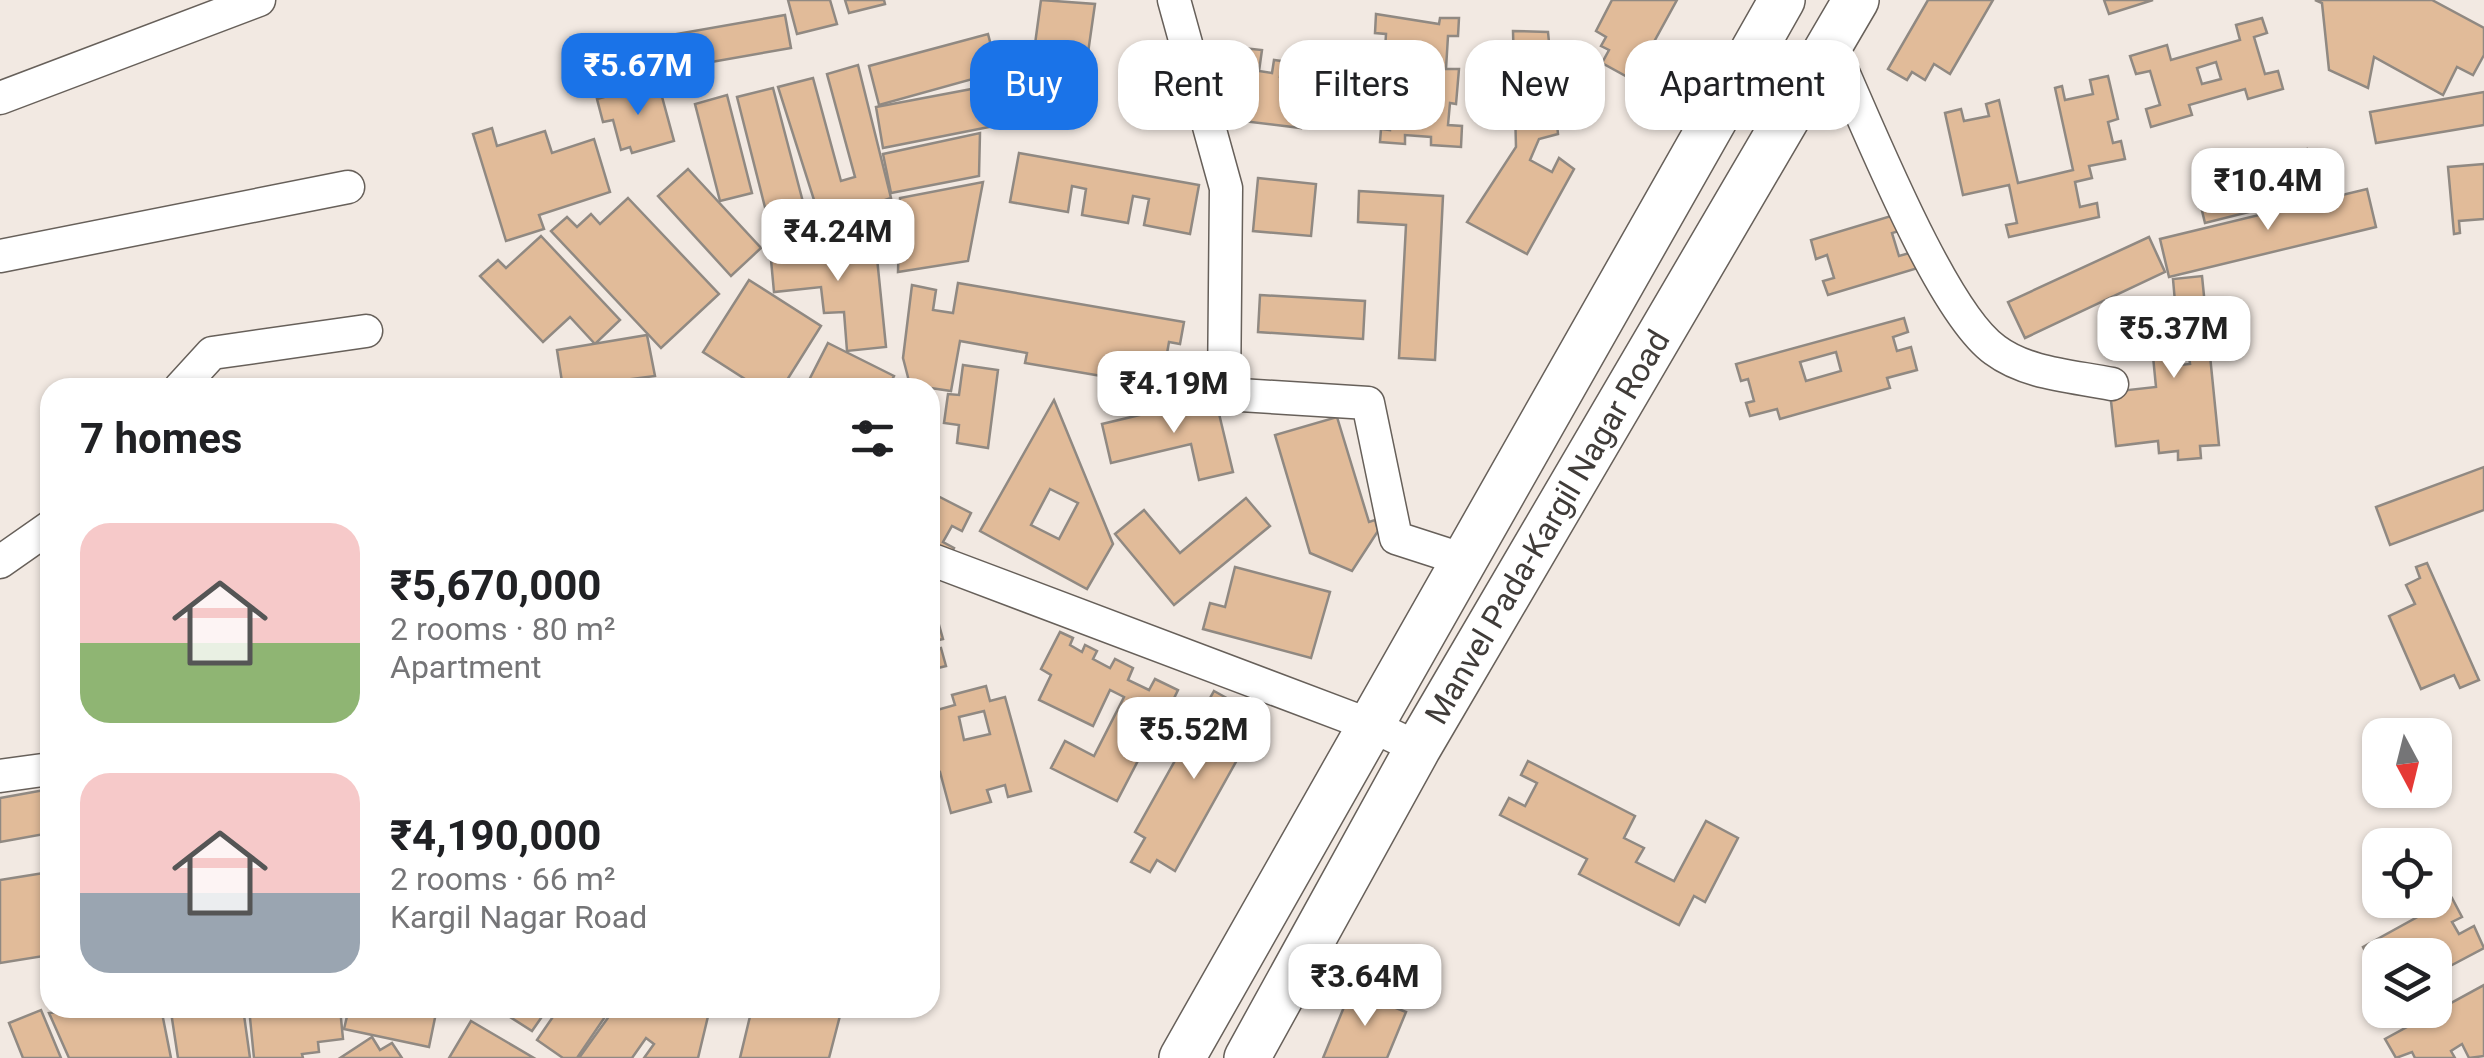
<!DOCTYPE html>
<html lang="en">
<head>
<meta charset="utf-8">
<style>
  body { margin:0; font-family:Roboto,sans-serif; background:#f2f2f2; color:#202124; height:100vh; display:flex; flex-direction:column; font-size:38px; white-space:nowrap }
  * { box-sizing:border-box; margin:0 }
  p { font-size:32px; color:#757577 }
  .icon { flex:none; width:55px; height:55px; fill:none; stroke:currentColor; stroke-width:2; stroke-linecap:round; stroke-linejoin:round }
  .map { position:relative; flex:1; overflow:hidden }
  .details { position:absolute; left:40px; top:378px; width:900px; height:640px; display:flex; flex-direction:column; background:#fff; border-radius:30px; box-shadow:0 2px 8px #0004 }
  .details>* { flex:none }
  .banner { position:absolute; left:970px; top:40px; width:950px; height:90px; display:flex; gap:20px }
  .needle { width:65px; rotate:173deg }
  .fabs { position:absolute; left:2362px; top:718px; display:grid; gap:20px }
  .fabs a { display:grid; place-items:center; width:90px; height:90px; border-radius:20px; background:#fff; box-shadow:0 2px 8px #0004; font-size:50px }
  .price { position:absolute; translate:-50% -85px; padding:0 22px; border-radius:20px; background:#fff; color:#222; font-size:32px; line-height:65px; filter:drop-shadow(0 2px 5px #0008) }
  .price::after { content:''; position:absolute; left:50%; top:60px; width:30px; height:22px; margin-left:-15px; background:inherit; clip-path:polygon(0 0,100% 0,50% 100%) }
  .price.on { background:#1a73e8; color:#fff }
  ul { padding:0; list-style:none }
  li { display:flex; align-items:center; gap:30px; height:250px; padding:0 40px }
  li span { display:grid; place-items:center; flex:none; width:280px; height:200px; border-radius:30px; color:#555 }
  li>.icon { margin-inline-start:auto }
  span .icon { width:120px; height:120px; fill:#fffc; stroke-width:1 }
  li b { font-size:42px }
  h2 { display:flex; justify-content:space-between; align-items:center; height:120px; padding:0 40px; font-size:42px }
  .tag { padding:0 35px; border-radius:30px; background:#fff; box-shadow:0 2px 8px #0004; font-size:35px; line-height:90px }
  .tag.on { background:#1a73e8; color:#fff }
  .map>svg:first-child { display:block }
  .building { fill:#e1bb99; stroke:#908982; stroke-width:2.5; fill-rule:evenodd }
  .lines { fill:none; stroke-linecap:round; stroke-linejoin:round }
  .street-casing { stroke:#67605a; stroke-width:35 }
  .secondary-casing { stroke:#67605a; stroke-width:48 }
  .street { stroke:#fff; stroke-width:32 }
  .secondary { stroke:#fff; stroke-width:45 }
  .labels { text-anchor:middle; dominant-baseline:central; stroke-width:10; stroke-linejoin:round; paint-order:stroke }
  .street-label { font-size:32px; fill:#403c39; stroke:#fff }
</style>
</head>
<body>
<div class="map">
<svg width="2484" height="1058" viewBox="0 0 2484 1058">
  <rect width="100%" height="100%" fill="#f2e9e2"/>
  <g class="building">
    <polygon points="788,0 830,0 837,24 797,34"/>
    <polygon points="845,0 884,0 885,4 849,13"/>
    <polygon points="1041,0 1095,4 1079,116 1026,108 1033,60 1062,64 1065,48 1035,44"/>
    <polygon points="1677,0 1633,80 1602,63 1609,50 1601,46 1606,37 1596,31 1612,0"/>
    <polygon points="1928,0 1993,0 1950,74 1934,64 1925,80 1912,72 1907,80 1888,69"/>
    <polygon points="2104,0 2153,0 2109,14"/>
    <polygon points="2315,0 2432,0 2484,28 2484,55 2473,75 2457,67 2443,95 2374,57 2368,88 2329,70 2322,3"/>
    <polygon points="1376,14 1439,24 1440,18 1459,18 1458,36 1448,36 1446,69 1459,69 1456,104 1450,103 1448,125 1462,126 1461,147 1431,145 1431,137 1405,135 1405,144 1380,142 1381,129 1390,130 1392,99 1382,98 1386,34 1375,33"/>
    <polygon points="785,15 791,48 660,71 654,38"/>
    <path d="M2262,18L2267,33L2254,37L2265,74L2278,71L2283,89L2248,99L2245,89L2189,105L2192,115L2151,127L2146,109L2160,105L2150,71L2136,74L2130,56L2167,45L2171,60L2240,40L2236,25ZM2216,62L2221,79L2202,84L2197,68Z"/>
    <polygon points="1513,31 1548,32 1558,134 1539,139 1530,160 1552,172 1559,158 1574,169 1527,254 1467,222 1516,147"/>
    <polygon points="988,34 998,72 879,105 869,66"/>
    <polygon points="1243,48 1262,50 1259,71 1272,73 1274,60 1282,61 1280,77 1298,79 1300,63 1315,65 1312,94 1296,93 1293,113 1303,114 1301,128 1234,120"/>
    <polygon points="858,65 891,198 821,222 778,87 813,78 841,181 855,177 827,74"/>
    <polygon points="2108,76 2118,119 2108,122 2113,143 2121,141 2125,159 2089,166 2092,178 2075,182 2080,207 2097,203 2099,217 2009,237 2006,225 2017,223 2009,185 1963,195 1945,113 1961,109 1964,121 1989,116 1986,104 1999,100 2018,183 2073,170 2055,88 2062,86 2065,100 2093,94 2090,80"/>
    <polygon points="658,82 674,141 632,153 630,147 621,150 613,120 603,122 597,99"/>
    <polygon points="982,87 989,127 883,148 876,107"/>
    <polygon points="773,88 808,221 771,231 737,97"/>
    <polygon points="2484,92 2484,125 2376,143 2370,112"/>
    <polygon points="727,95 752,193 720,201 695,104"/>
    <polygon points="492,128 497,146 545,131 552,153 594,139 610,192 539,215 544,229 506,241 473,134"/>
    <polygon points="980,133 979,176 891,193 883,154"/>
    <polygon points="2307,149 2312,168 2334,162 2341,189 2205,223 2194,178"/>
    <polygon points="1019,153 1199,185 1190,234 1144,225 1149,199 1133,196 1128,223 1082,215 1086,189 1072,186 1068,212 1010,202"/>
    <polygon points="2484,164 2484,219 2459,221 2460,233 2454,234 2448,167"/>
    <polygon points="688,169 761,248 731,276 658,196"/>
    <polygon points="1258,178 1316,184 1311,236 1253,231"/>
    <polygon points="983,182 968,261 898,272 900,198"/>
    <polygon points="2367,189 2376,227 2169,277 2160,239"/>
    <polygon points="1359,191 1443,196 1435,360 1399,358 1406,225 1358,222"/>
    <polygon points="628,198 719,294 661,348 551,231 567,217 577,227 591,214 600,224"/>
    <polygon points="1901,213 1906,229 1892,233 1899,256 1913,252 1918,268 1828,295 1823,281 1834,278 1827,255 1816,259 1811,240"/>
    <polygon points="541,236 620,320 595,344 570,317 543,342 480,276 498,260 506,268"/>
    <polygon points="2149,237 2165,272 2025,338 2008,302"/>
    <polygon points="875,238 886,347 847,351 844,312 824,313 821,287 774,292 770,249"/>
    <path d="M2202,276L2219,445L2200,446L2201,458L2178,460V451L2159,453L2158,441L2116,446L2110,392L2156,387L2148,305L2175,302L2173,279ZM2188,348L2190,364L2171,366L2169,351Z"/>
    <polygon points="749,280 821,326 782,388 759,388 703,352"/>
    <polygon points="958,283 1184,322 1180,344 1169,342 1165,365 1177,367 1172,388 1025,363 1027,353 960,341 951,391 910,385 903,358 912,285 936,290 933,310 953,313"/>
    <polygon points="1260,295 1365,301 1363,339 1258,332"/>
    <path d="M1904,318L1908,332L1893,337L1897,351L1911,347L1917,370L1887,378L1890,388L1780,419L1777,409L1750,416L1746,403L1754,401L1748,379L1741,381L1736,364ZM1836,352L1841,371L1806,381L1800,362Z"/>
    <polygon points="647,335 655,376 563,388 557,350"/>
    <polygon points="828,343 894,376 891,382 901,388 805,388"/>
    <polygon points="963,365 998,370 988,448 957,443 959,425 944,423 948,394 959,395"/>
    <polygon points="1215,397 1233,472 1199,480 1191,444 1111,463 1102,424"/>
    <path d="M1054,400L1113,544L1087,589L980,531ZM1050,489L1078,503L1059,539L1031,525Z"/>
    <polygon points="1337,417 1369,522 1375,520 1378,531 1352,571 1310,553 1275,435"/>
    <polygon points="2484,467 2484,510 2390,545 2376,507"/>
    <polygon points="930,492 971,513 962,531 952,526 943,542 954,548 947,561 930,552"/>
    <polygon points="1246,498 1270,526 1174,605 1115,534 1144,510 1180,553"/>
    <polygon points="2427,563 2479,680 2460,688 2454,675 2421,689 2389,616 2415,604 2406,585 2420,578 2416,567"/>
    <polygon points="1235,567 1330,592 1311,658 1203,629 1210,603 1225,607"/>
    <polygon points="930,593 943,639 930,642"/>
    <polygon points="1060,632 1073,638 1070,645 1082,652 1085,645 1097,651 1093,659 1110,668 1115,659 1133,668 1128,680 1149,690 1155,679 1178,690 1159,729 1138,719 1126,743 1143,751 1117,801 1051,768 1065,741 1094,756 1124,697 1110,690 1093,726 1039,700 1051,675 1041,669"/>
    <polygon points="941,648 946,666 930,670 930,651"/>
    <path d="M986,686L990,701L1005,697L1031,791L1008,797L1005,785L987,790L991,802L951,813L940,772L930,775V712L955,705L952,695ZM984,711L990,734L964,740L959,717Z"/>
    <polygon points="1214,691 1261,717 1175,871 1157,860 1150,872 1131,862 1145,838 1135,832"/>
    <polygon points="1528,761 1635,816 1624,838 1644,848 1636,862 1674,881 1706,821 1738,838 1705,902 1694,896 1679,925 1579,874 1587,859 1500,815 1509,798 1525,806 1537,783 1521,775"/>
    <polygon points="50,789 50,833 0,842 0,798"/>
    <polygon points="50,872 50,955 0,963 0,880"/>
    <polygon points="2452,898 2462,917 2452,922 2459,934 2474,926 2484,948 2435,974 2435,955 2380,955 2380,964 2373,967 2363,947"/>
    <polygon points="2484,985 2484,1056 2469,1058 2462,1044 2451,1051 2455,1058 2415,1058 2412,1052 2396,1058 2385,1039"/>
    <polygon points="1351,990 1406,1012 1387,1058 1323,1058"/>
    <polygon points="100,1008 161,1008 171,1058 69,1058 49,1013"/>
    <polygon points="206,1008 243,1008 250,1058 178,1058 171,1012"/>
    <polygon points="249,1008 340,1008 343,1039 318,1042 319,1052 302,1054 303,1058 254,1058"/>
    <polygon points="349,1008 437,1008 429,1047 344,1029"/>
    <polygon points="496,1008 548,1008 532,1031"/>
    <polygon points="559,1008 611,1008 577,1058 563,1058 537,1040"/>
    <polygon points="615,1008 710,1008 698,1058 644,1058 654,1044 646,1038 632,1058 579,1058"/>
    <polygon points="752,1008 842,1008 829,1058 740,1058"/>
    <polygon points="41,1010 61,1058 23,1058 9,1023"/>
    <polygon points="471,1021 534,1058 449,1058"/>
    <polygon points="372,1037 380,1050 392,1043 402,1058 340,1058"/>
  </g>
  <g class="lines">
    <g class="street-casing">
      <g id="street">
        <polyline points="1174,0 1226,188 1224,394 1368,403 1396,538 1461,559"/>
        <path d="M1831,45C1863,114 1939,310 1995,350C2027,374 2073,376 2112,384"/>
        <polyline points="0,98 259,0"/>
        <polyline points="0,256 348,187"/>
        <polyline points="180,388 212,353 366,331"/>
        <polyline points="930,559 1370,725 1418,748"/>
        <polyline points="0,562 50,527"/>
        <polyline points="0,776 50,769"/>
      </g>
    </g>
    <g class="secondary-casing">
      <g id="secondary">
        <polyline points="1182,1058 1782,0"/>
        <path id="s1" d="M1247,1058L1418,748L1856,0"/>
      </g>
    </g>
    <use href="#street" class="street"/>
    <use href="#secondary" class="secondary"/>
  </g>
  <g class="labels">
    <g class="street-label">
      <text stroke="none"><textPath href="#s1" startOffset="610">Manvel Pada-Kargil Nagar Road</textPath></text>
    </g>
  </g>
</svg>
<div class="fabs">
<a><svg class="needle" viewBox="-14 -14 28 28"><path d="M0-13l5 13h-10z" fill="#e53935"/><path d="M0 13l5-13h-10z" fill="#757577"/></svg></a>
<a><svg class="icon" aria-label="locate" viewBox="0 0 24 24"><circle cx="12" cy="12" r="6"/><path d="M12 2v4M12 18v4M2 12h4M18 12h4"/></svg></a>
<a><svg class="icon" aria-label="layers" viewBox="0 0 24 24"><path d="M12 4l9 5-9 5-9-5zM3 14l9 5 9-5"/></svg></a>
</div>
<b class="price on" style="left:638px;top:118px">₹5.67M</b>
<b class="price" style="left:2268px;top:233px">₹10.4M</b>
<b class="price" style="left:838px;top:284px">₹4.24M</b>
<b class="price" style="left:2174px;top:381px">₹5.37M</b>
<b class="price" style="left:1174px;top:436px">₹4.19M</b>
<b class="price" style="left:1194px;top:782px">₹5.52M</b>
<b class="price" style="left:1365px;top:1029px">₹3.64M</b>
<div class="banner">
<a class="tag on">Buy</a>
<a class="tag">Rent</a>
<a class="tag">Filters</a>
<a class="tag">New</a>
<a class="tag">Apartment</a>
</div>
<section class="details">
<h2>7 homes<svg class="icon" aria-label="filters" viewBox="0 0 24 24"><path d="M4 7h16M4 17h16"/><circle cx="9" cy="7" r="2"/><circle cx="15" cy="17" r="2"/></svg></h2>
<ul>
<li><span style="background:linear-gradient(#f6c9c9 60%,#8fb573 0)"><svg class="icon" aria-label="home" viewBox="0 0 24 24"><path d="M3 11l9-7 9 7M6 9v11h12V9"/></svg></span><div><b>₹5,670,000</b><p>2 rooms · 80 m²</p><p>Apartment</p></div></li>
<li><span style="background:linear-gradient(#f6c9c9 60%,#9aa5b1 0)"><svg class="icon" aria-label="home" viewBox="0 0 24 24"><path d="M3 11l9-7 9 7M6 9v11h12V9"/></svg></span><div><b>₹4,190,000</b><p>2 rooms · 66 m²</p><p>Kargil Nagar Road</p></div></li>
</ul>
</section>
</div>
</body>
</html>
